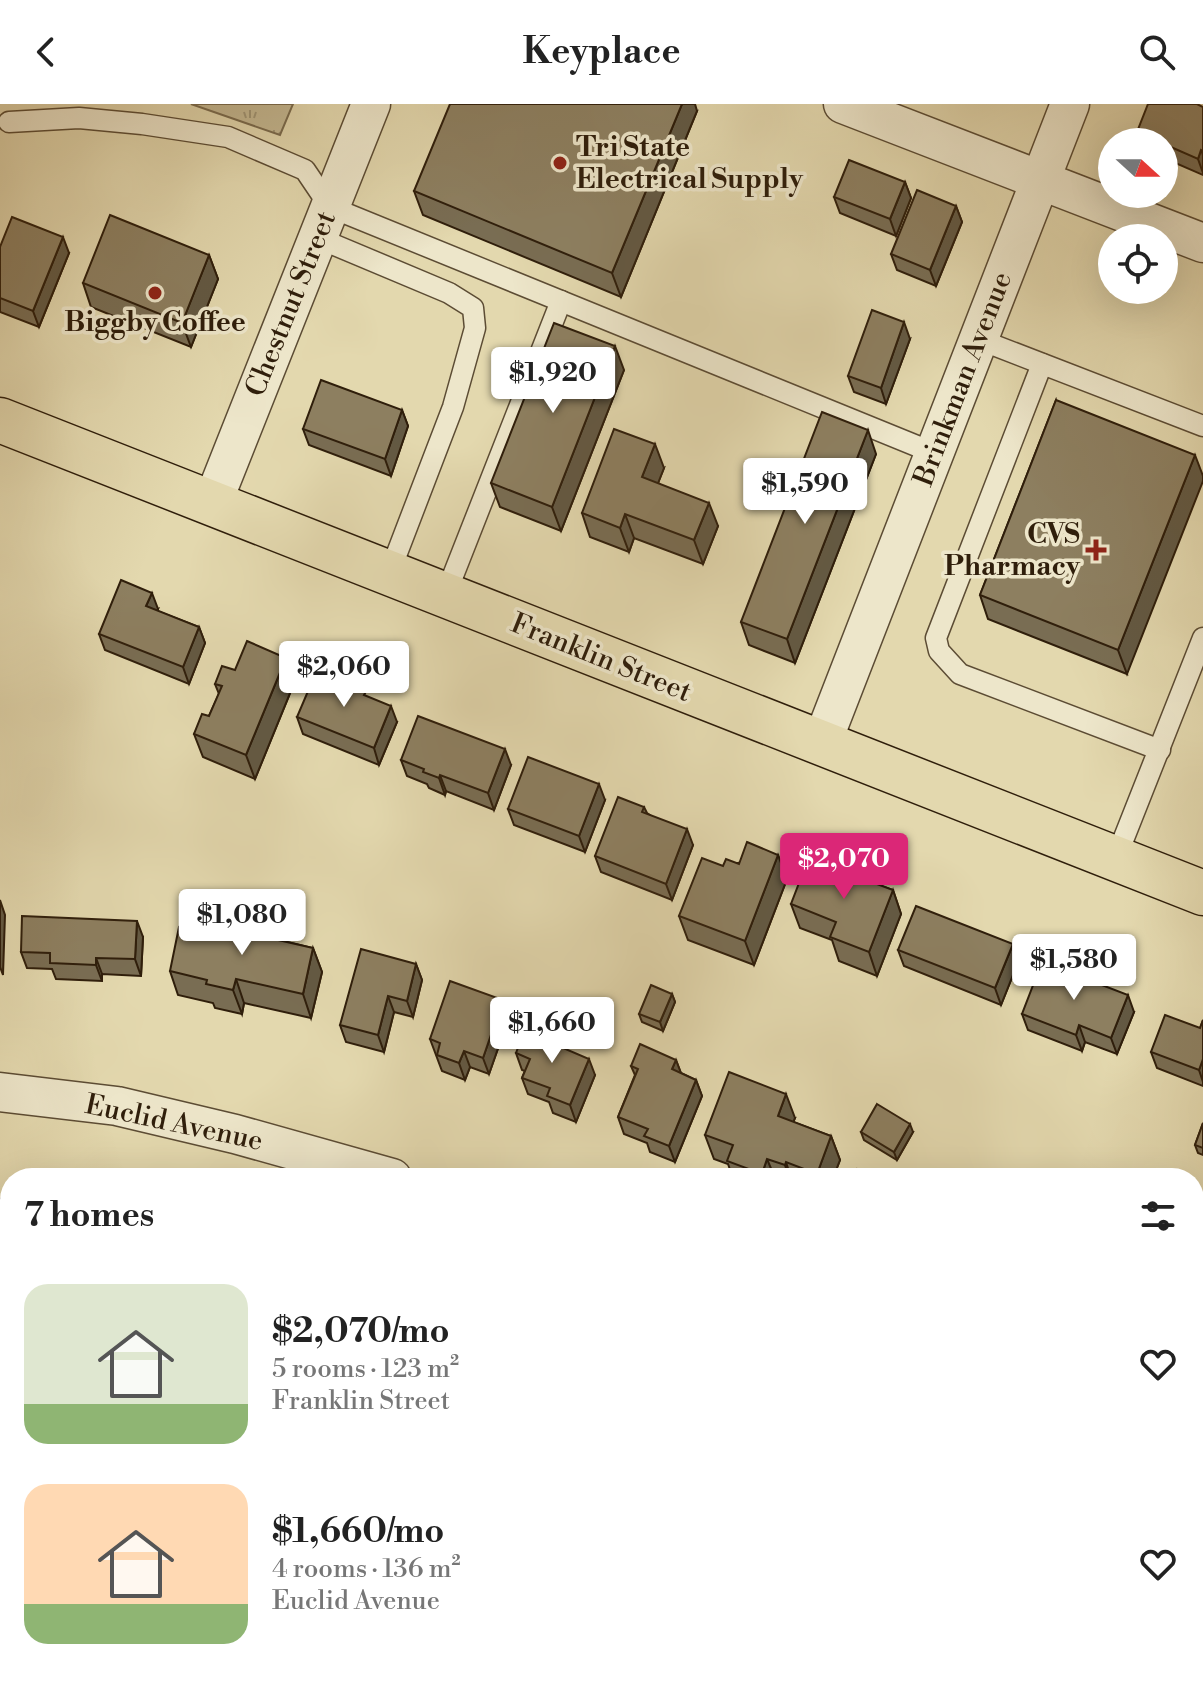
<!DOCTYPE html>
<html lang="en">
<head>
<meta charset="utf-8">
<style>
  body { margin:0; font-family:"Libre Bodoni",serif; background:#f2f2f2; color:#222; height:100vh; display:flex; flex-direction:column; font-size:30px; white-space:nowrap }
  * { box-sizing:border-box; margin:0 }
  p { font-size:26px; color:#767676 }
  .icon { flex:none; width:44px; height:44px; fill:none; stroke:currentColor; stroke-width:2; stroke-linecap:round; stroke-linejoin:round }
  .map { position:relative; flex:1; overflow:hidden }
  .sheet { position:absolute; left:0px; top:1064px; width:1204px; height:514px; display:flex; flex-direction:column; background:#fff; border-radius:32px 32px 0 0; box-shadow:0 8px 32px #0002 }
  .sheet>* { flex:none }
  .needle { width:52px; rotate:111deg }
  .tools { position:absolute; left:1098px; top:24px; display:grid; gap:16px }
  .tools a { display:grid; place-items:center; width:80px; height:80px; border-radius:50%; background:#fff; box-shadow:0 8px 32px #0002; font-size:40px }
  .price { position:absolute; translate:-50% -68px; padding:0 18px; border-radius:8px; background:#fff; color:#222; font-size:26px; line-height:52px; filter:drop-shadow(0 2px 4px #0008) }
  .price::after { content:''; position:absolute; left:50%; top:48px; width:24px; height:18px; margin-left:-12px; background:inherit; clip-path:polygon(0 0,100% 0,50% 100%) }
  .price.selected { background:#db2777; color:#fff }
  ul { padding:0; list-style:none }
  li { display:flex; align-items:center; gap:24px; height:200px; padding:0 24px }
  li span { display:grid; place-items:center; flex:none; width:224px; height:160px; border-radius:24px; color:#555 }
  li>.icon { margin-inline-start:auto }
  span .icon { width:96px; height:96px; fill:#fffc; stroke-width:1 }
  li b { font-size:34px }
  h2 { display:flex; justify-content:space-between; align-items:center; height:96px; padding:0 24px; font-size:34px }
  header { display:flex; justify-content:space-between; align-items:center; height:104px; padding:0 24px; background:#fff; font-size:36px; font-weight:700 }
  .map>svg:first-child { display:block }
  .grass { fill:url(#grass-tufts); stroke:#7a6b4e; stroke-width:2 }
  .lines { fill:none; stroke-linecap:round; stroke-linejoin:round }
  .service-casing { stroke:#5c4c34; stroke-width:23 }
  .minor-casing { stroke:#5c4c34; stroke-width:41 }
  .primary-casing { stroke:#2f1e0b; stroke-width:47 }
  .service { stroke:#ede6ca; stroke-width:20 }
  .minor { stroke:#ede6ca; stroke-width:38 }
  .primary { stroke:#e3d8ae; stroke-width:44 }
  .wall { fill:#796d53; stroke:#2f1e0b; stroke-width:2 }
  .shaded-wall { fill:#635943; stroke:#2f1e0b; stroke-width:2 }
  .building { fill:#8d7f60; stroke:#2f1e0b; stroke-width:2 }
  .poi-dot { fill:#8f2418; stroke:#ede6ca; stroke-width:3 }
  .labels { text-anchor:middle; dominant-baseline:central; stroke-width:7; stroke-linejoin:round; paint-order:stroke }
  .poi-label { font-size:28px; font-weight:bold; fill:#2f1e0b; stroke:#ede6ca; text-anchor:start }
  .street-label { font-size:28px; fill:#2f1e0b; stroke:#ede6ca }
</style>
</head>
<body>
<header><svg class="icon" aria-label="back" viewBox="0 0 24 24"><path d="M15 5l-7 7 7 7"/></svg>Keyplace<svg class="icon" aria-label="search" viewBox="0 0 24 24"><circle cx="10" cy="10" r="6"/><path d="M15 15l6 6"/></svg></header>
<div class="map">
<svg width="1203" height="1577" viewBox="0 0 1203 1577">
  <defs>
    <pattern id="grass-tufts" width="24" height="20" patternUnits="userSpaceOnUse" patternTransform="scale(2)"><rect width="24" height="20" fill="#c4b892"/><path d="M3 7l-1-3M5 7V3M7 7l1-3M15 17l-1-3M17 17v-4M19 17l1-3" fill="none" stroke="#a09575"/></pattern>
  </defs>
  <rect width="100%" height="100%" fill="#e3d8ae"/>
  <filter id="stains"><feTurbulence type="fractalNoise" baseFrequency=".0025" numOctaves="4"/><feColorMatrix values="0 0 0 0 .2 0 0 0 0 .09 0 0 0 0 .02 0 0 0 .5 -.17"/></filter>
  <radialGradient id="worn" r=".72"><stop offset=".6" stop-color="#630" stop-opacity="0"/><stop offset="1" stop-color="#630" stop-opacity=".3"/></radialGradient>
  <polygon class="grass" points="191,0 293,0 280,31"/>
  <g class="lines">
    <g class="service-casing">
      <g id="service">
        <polyline points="9,18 79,14 142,20 228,33 305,66 330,103 934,349"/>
        <polyline points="318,134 449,189 473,204 475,224 453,303 389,470"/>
        <polyline points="978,235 1203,322"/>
        <polyline points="1042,260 936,534 939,547 960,570 1160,646"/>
        <polyline points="445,492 561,197"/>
        <polyline points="1116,754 1203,534"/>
      </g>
    </g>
    <g class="minor-casing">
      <g id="minor">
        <polyline points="843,0 1203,139"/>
        <polyline points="212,400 371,0"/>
        <polyline points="821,641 1070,0"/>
        <polyline points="0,988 117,1002 235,1030 392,1074"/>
        <polyline points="1194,1262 1203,1261"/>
        <polyline points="0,1543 10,1546"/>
        <polyline points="80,1568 102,1577"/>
        <polyline points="953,1577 957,1568"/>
      </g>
    </g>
    <g class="primary-casing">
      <polyline id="primary" points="0,316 1203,789"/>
    </g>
    <use href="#service" class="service"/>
    <use href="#minor" class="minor"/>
    <use href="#primary" class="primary"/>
  </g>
  <g class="wall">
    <polygon points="1203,3 1203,71 1164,54 1164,38 1141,38 1137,28"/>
    <polygon points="697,7 621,193 423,111 414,87"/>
    <polygon points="905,78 911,94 896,132 840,109 834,93"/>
    <polygon points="956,102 962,118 936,182 897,166 891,150"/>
    <polygon points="0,143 69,149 39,223 0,208"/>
    <polygon points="209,151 218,175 191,243 91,203 83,179"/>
    <polygon points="910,235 886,300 854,288 848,272"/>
    <polygon points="624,266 561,427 500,403 491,379"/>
    <polygon points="1056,296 1127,570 988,515 980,491"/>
    <polygon points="402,306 408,322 391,372 309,341 303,325"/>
    <polygon points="876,350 795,559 749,541 741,518"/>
    <polygon points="664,364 658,379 718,422 703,460 634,434 629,448 590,433 582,409"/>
    <polygon points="158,505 157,507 199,523 205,539 189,580 105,546 99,530"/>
    <polygon points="235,566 295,577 255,675 203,653 194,630 209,612 219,590 215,580"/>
    <polygon points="297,613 397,618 379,661 303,630"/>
    <polygon points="401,656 511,661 494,706 446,687 445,691 429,684 427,680 407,672"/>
    <polygon points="605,696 585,748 514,721 508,705"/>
    <polygon points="644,703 647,709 693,741 672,796 601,768 595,752"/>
    <polygon points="778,751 787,775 754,861 688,836 679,812 723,762"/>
    <polygon points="879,781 893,786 901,810 877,872 839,857 832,836 800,824 791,800"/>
    <polygon points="269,817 275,835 313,844 322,868 311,914 244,899 242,910 215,904 213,899 178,891 170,867 217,831"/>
    <polygon points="143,833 141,872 102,870 102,877 56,875 52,865 27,864 21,848"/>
    <polygon points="1013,840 1019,856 1001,901 904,862 898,846"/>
    <polygon points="416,860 422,876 413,913 394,908 384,948 346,938 340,921"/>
    <polygon points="672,890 675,898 663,927 642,918 639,910"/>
    <polygon points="1134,908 1117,950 1085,938 1082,947 1028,926 1022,910"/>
    <polygon points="509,913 489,970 470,963 465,976 442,967 430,935"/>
    <polygon points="1203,916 1203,982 1157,964 1151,948 1200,924"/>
    <polygon points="561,944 595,971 576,1018 553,1009 549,998 528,990 522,974 525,967 522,966 516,949"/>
    <polygon points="676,956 681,969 696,976 702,992 675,1058 650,1048 647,1039 624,1030 618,1013 635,971 631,962"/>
    <polygon points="795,1014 793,1018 831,1032 840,1056 833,1074 733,1074 728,1060 714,1055 705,1031"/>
    <polygon points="1203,1019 1203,1051 1198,1049 1195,1041"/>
    <polygon points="861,1028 913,1028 897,1056 864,1036"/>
    <polygon points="1194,1337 1203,1340 1203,1467 1194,1464"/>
    <polygon points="415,1568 464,1568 460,1577 438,1577"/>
  </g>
  <g class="shaded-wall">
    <polygon points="682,0 695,0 697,7 621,193 612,169"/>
    <polygon points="1201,46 1203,51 1203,69 1198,55"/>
    <polygon points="905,78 911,94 896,132 890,115"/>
    <polygon points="956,102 962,118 936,182 930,166"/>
    <polygon points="63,133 69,149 39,223 33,207"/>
    <polygon points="209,151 218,175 191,243 182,219"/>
    <polygon points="904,218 910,235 886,300 881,284"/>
    <polygon points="615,242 624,266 561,427 552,403"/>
    <polygon points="402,306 408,322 391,372 385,355"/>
    <polygon points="868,326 876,350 795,559 787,535"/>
    <polygon points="655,340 664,364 651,397 642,373"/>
    <polygon points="1195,351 1203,372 1203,377 1127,570 1118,546"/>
    <polygon points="709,399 718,422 703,460 694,436"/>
    <polygon points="625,410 634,434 629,448 620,424"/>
    <polygon points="152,489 158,505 152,519 146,502"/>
    <polygon points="199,523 205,539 189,580 183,563"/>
    <polygon points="286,554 295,577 255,675 246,651"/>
    <polygon points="391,602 397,618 379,661 374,644"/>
    <polygon points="505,645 511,661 494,706 488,689"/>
    <polygon points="440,671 446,687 445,691 439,674"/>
    <polygon points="599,680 605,696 585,748 579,732"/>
    <polygon points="687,725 693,741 672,796 666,780"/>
    <polygon points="778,751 787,775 754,861 745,837"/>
    <polygon points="893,786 901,810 877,872 869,848"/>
    <polygon points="0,796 5,811 3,871 0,863"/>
    <polygon points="137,817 143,833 141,872 135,855"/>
    <polygon points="269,817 277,841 265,833"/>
    <polygon points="1013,840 1019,856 1001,901 995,884"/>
    <polygon points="313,844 322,868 311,914 303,890"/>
    <polygon points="96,854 102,870 102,877 96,861"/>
    <polygon points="416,860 422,876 413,913 407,897"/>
    <polygon points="236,875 244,899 242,910 233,886"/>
    <polygon points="672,890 675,898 663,927 660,918"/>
    <polygon points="1128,891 1134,908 1117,950 1111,934"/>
    <polygon points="388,892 394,908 384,948 378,931"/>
    <polygon points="503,896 509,913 489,970 483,954"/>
    <polygon points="1079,921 1085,938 1082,947 1076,931"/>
    <polygon points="464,947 470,963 465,976 459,959"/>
    <polygon points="589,955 595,971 576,1018 570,1001"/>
    <polygon points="1203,955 1203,978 1199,966"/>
    <polygon points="676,956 682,972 672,965"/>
    <polygon points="696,976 702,992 675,1058 669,1042"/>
    <polygon points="786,990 795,1014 786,1036 778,1012"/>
    <polygon points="910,1020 913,1028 897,1056 894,1048"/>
    <polygon points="831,1032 840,1056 833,1074 818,1074 817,1070"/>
    <polygon points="767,1055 775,1074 763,1074 762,1070"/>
    <polygon points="786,1058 791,1074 789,1074 785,1061"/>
    <polygon points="0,1094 5,1107 3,1151 0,1142"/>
    <polygon points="452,1568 464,1568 460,1577 455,1577"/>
    <polygon points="819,1568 829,1568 827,1577 820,1577"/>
  </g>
  <g class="building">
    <polygon points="450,0 682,0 612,169 414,87"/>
    <polygon points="1148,0 1197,0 1203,3 1203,47 1201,46 1198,55 1164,40 1164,38 1160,38 1137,28"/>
    <polygon points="849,56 905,78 890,115 834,93"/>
    <polygon points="917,86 956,102 930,166 891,150"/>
    <polygon points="110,111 209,151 182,219 83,179"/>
    <polygon points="12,113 63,133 33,207 0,194 0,143"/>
    <polygon points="872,206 904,218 881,284 848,272"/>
    <polygon points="554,219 615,242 552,403 491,379"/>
    <polygon points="321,276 402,306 385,355 303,325"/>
    <polygon points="1056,296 1195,351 1118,546 980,491"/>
    <polygon points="822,308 868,326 787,535 741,518"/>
    <polygon points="614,325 655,340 642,373 709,399 694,436 625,410 620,424 582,409"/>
    <polygon points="121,476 152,489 146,502 199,523 183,563 99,530"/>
    <polygon points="247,537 286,554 246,651 194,630 202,610 209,612 222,582 215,580 222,562 235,566"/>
    <polygon points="317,566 367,586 364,591 391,602 374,644 297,613"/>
    <polygon points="418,612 505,645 488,689 440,671 439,674 423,668 424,665 401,656"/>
    <polygon points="528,653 599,680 579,732 508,705"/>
    <polygon points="618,693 644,703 642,708 687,725 666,780 595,752"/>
    <polygon points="747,738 778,751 745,837 679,812 702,754 723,762 726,755 739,760"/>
    <polygon points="809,753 840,766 842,761 876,774 874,779 893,786 869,848 830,833 836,818 791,800"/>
    <polygon points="916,802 1013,840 995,884 898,846"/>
    <polygon points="238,810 269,817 265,833 313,844 303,890 236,875 233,886 206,880 207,876 170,867 179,823 217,831 219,822 234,826"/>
    <polygon points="22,812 137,817 135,855 96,854 96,861 50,859 50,849 21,848"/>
    <polygon points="361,845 416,860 407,897 388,892 378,931 340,921"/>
    <polygon points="1042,858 1128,891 1111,934 1079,921 1076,931 1022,910"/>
    <polygon points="450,877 503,896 483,954 464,947 459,959 437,951 440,939 430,935"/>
    <polygon points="651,881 672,890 660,918 639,910"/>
    <polygon points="1165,911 1200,924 1203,916 1203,955 1199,966 1151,948"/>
    <polygon points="526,923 558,935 556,941 589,955 570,1001 547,992 550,984 522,974 530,955 516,949"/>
    <polygon points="640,940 676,956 672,965 696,976 669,1042 644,1032 648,1025 618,1013 638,965 631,962"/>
    <polygon points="729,968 786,990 778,1012 831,1032 817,1070 786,1058 785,1061 767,1055 762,1070 727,1057 733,1041 705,1031"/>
    <polygon points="877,1000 910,1020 894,1048 861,1028"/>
    <polygon points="1203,1019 1203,1044 1195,1041"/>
    <polygon points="857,1065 881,1074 853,1074"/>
    <polygon points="974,1066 996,1074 971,1074"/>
    <polygon points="1194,1337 1203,1340 1203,1447 1194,1443 1194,1399 1199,1386 1194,1384"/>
    <polygon points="1199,1546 1203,1548 1203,1577 1187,1577 1190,1568 1194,1568 1194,1559"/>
    <polygon points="772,1568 824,1568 820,1577 768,1577"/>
    <polygon points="1071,1568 1099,1568 1121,1577 1067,1577"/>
  </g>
  <g class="poi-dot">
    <circle cx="560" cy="59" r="8"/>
    <circle cx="155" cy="189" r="8"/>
    <path d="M1092 434h8v8h8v8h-8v8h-8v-8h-8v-8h8z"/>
  </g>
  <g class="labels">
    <g class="poi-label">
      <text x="576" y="43">Tri State<tspan x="576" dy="32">Electrical Supply</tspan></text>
      <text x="155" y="218" text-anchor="middle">Biggby Coffee</text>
      <text x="1080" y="430" text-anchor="end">CVS<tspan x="1080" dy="32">Pharmacy</tspan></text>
    </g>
    <g class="street-label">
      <text transform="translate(291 200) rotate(-68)">Chestnut Street</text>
      <text transform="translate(963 275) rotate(-69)">Brinkman Avenue</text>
      <text transform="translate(601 554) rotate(22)">Franklin Street</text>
      <text transform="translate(174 1019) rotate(12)">Euclid Avenue</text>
    </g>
  </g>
  <rect width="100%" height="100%" filter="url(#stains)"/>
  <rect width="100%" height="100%" fill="url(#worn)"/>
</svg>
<div class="tools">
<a><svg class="needle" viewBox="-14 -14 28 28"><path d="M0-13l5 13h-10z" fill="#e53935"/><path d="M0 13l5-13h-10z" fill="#767676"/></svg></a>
<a><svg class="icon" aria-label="locate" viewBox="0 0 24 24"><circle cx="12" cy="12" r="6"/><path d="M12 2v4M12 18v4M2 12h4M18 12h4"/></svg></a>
</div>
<b class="price" style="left:553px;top:311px">$1,920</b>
<b class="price" style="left:805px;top:422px">$1,590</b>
<b class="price" style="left:344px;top:605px">$2,060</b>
<b class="price selected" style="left:844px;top:797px">$2,070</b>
<b class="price" style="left:242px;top:853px">$1,080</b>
<b class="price" style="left:1074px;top:898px">$1,580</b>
<b class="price" style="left:552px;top:961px">$1,660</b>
<section class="sheet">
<h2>7 homes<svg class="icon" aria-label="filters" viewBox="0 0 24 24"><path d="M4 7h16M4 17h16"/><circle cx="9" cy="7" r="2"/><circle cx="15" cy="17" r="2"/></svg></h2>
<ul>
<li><span style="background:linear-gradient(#dfe7d0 75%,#8fb573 0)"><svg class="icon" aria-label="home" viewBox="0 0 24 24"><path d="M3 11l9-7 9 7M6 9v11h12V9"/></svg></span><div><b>$2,070/mo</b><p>5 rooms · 123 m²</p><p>Franklin Street</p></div><svg class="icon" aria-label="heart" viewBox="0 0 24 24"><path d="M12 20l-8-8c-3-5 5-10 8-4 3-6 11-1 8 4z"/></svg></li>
<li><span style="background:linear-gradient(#ffd9b3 75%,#8fb573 0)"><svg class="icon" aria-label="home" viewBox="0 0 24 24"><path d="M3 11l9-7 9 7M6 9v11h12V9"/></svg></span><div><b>$1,660/mo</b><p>4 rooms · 136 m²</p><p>Euclid Avenue</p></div><svg class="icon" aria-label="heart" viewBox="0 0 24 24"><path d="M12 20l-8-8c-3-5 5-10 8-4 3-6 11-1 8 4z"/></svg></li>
</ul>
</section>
</div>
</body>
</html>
